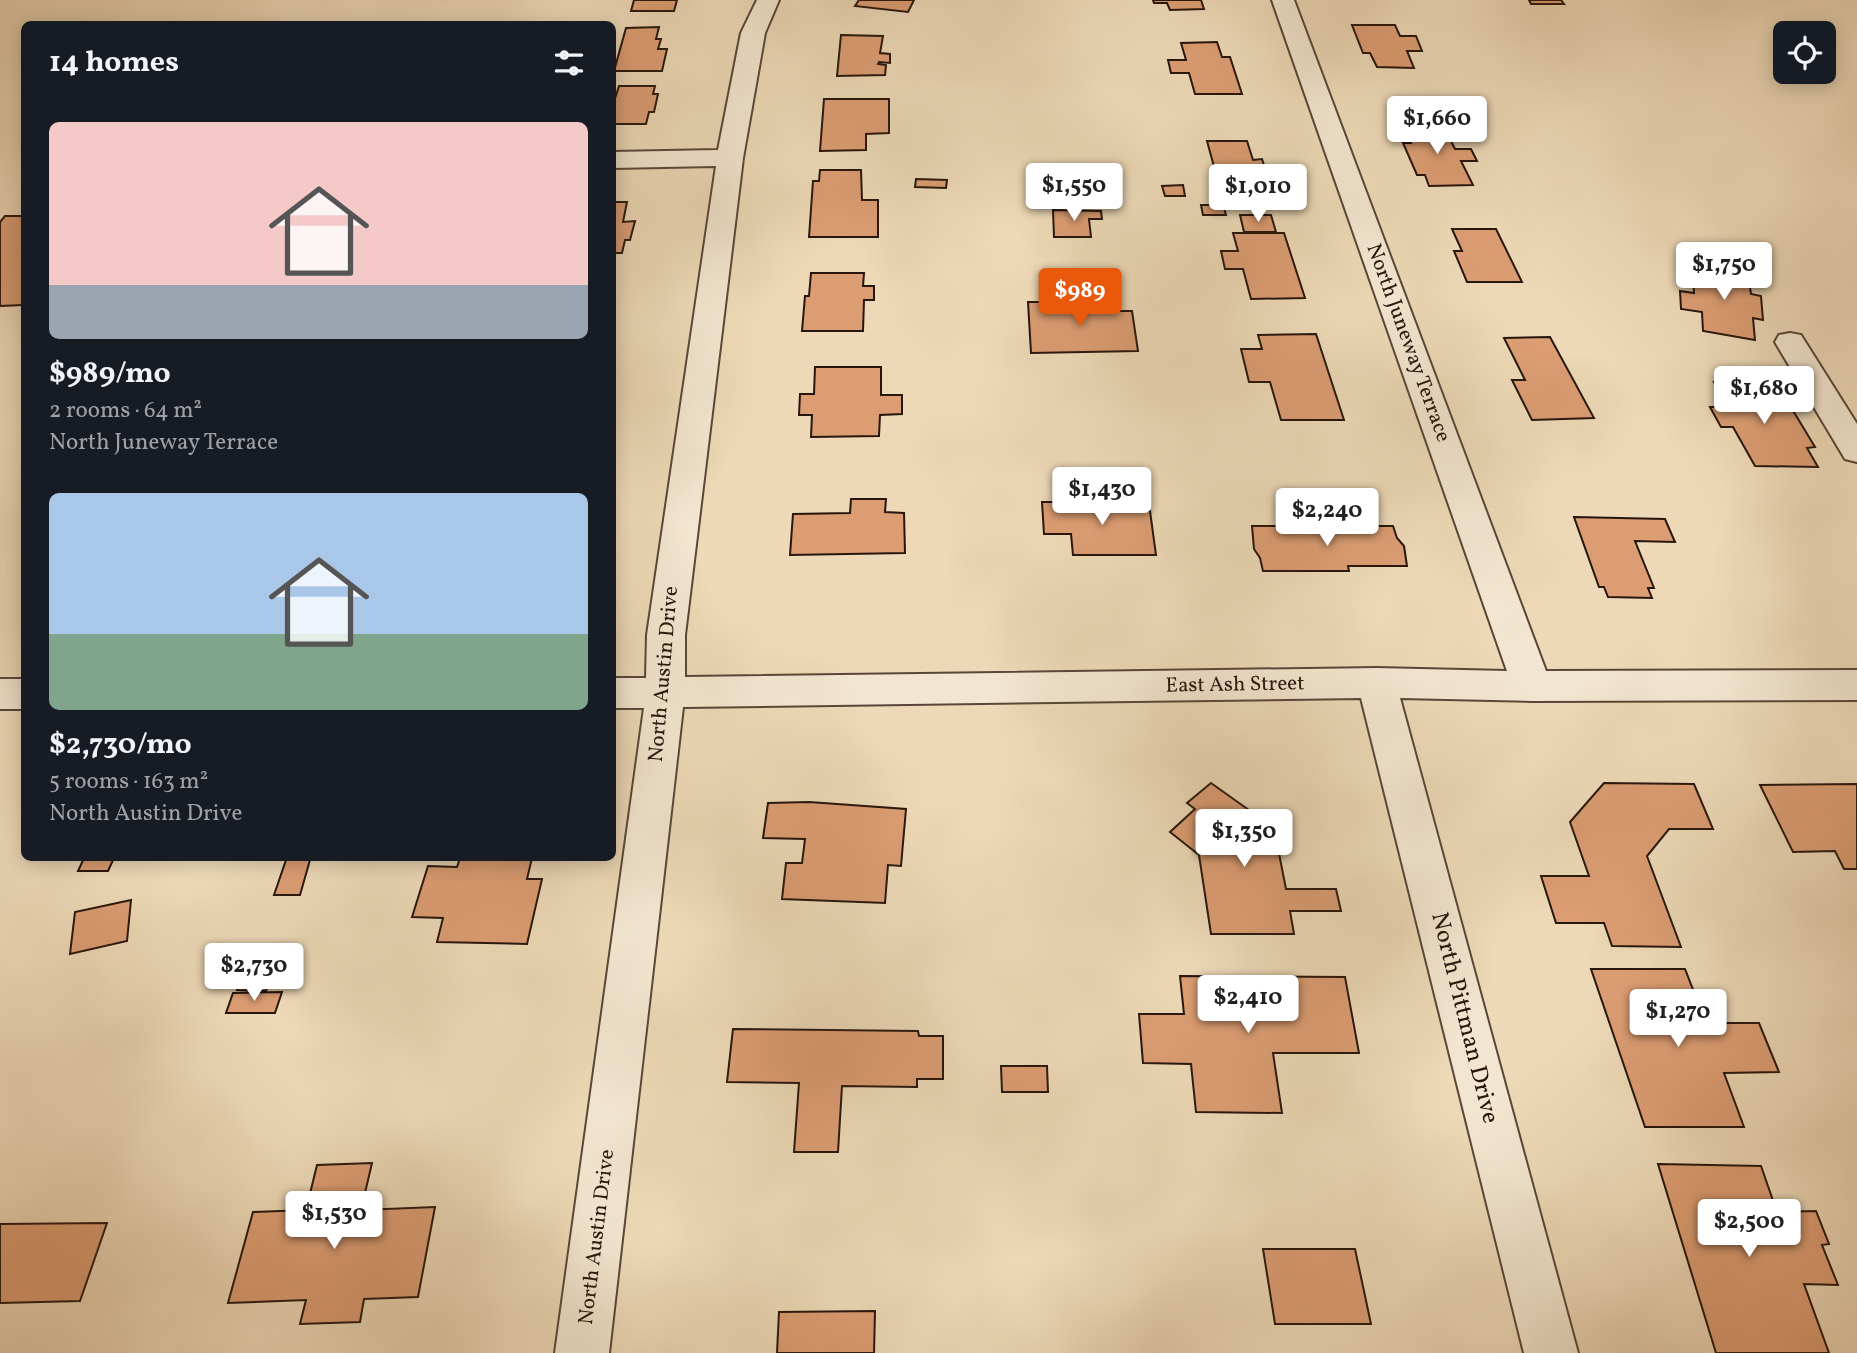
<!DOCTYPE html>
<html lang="en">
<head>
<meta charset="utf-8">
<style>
  body { margin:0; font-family:Vollkorn,serif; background:#242831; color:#f1f3f6; height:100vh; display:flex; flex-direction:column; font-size:26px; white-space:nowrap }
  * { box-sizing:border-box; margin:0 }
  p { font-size:23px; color:#9ea1a6 }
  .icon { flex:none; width:38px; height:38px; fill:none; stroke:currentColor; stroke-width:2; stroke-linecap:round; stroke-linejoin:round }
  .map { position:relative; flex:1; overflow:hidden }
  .sheet { position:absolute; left:21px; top:21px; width:595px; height:840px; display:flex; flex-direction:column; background:#171b24; border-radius:10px; box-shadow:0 4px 18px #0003 }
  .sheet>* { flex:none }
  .tools { position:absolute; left:1773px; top:21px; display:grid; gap:14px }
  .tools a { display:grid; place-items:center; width:63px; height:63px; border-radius:10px; background:#171b24; box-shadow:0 4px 18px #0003; font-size:35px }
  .price { position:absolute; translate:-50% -60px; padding:0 16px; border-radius:7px; background:#fff; color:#222; font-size:23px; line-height:46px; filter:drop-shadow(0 2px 4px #0008) }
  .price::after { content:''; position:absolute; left:50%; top:42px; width:21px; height:16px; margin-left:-10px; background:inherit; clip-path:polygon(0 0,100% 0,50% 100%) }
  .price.selected { background:#ea580c; color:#fff }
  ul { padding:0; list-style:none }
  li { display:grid; align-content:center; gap:14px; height:371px; padding:0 28px }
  li span { display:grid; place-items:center; height:217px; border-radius:10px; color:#555 }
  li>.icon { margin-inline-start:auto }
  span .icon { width:126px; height:126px; fill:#fffc; stroke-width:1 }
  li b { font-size:30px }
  h2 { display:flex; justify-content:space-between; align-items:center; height:84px; padding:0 28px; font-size:30px }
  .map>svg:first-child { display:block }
  .building { fill:#dc9d73; stroke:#27160d; stroke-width:2 }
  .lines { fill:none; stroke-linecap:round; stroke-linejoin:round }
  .minor-casing { stroke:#584738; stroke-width:4 }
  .minor { fill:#f3e6d0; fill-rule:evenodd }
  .labels { text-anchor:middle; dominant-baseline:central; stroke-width:5; stroke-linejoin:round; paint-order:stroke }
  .street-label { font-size:21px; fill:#27160d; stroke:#f3e6d0 }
  .near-street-label { font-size:24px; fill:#27160d; stroke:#f3e6d0 }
</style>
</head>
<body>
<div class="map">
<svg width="1857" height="1353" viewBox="0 0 1857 1353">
  <rect width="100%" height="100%" fill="#edd9b7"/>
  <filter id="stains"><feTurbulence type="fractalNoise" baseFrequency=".00286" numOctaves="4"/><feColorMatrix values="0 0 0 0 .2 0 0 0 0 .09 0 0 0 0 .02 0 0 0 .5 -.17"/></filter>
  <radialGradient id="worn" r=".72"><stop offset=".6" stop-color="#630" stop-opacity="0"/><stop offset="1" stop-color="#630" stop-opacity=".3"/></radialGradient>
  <g class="building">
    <polygon points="634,0 677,0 674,11 631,11"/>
    <polygon points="859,0 914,0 908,12 855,6"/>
    <polygon points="1153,0 1201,0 1204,9 1170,10 1167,3 1154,3"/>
    <polygon points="1529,0 1561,0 1564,4 1531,4"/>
    <polygon points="1352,25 1395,25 1400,36 1416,36 1422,51 1407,51 1414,68 1377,67 1370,53 1363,53"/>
    <polygon points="659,27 656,39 661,39 658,49 667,49 662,71 614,71 626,28"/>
    <polygon points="841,35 883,36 880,53 890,54 890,63 879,62 878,64 886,65 885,75 837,76"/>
    <polygon points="1217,42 1222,57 1230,57 1242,94 1195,94 1189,73 1171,73 1168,60 1186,60 1181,43"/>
    <polygon points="619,86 655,86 653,94 658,94 654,112 649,112 646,124 612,124 612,108"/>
    <polygon points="824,99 889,99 889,133 866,134 866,150 820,151"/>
    <polygon points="1403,125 1443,125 1455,149 1471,149 1477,161 1461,161 1473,185 1429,186 1425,175 1417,175 1403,143 1411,143"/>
    <polygon points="1207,141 1247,141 1253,160 1262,159 1273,192 1221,192"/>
    <polygon points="820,170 861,170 862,200 878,200 878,237 809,237 813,181 819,181"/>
    <polygon points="916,179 947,180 946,188 915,187"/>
    <polygon points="1183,185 1185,196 1165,196 1162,186"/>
    <polygon points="612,202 627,202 623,222 635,221 630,240 625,240 622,253 612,253"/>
    <polygon points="1201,205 1223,205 1226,215 1203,215"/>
    <polygon points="1053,210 1101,211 1102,219 1089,219 1091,237 1054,237"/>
    <polygon points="1240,215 1271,215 1276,232 1244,232"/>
    <polygon points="5,216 24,216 23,305 0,306 0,222"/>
    <polygon points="1452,229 1496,229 1522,282 1467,282 1454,251 1462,251"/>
    <polygon points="1233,233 1284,233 1305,298 1251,299 1243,269 1225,269 1221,251 1238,251"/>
    <polygon points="1692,265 1748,274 1751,294 1761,296 1763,320 1753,318 1755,340 1703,331 1702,312 1681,309 1680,291 1694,293"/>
    <polygon points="811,273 864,273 863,286 874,286 874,300 864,300 863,331 802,331 805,296 809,296"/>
    <polygon points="1028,302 1100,302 1101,311 1132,311 1138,351 1031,353"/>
    <polygon points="1316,334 1344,420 1281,420 1270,382 1249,382 1241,349 1262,349 1258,335"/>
    <polygon points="1550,337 1594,418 1532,420 1512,380 1525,380 1504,338"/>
    <polygon points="815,367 881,367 881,395 902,395 902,414 880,415 879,436 811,437 812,415 799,415 800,394 814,394"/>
    <polygon points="1714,382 1766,383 1778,403 1789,404 1815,447 1807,448 1818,467 1755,466 1733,427 1721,427 1710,407 1728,407"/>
    <polygon points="1085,497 1127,498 1129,511 1150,511 1156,555 1073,555 1071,534 1044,534 1042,502 1069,502 1070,512 1087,512"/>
    <polygon points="851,499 886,499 885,512 904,513 905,553 790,555 793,514 850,513"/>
    <polygon points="1574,517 1665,519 1675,542 1635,541 1654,588 1648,588 1652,598 1608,597 1604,587 1599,587"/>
    <polygon points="1252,526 1393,526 1397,538 1404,546 1407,566 1348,566 1349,571 1263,571 1260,558 1254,549"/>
    <polygon points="1211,783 1274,828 1286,889 1336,889 1341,911 1290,911 1294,934 1211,934 1199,855 1170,832 1195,809 1187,803"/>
    <polygon points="1604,783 1694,784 1713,829 1669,829 1647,856 1681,947 1612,946 1604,923 1556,923 1541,876 1589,876 1570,822"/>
    <polygon points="1857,784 1857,869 1844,869 1835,851 1793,852 1760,785"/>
    <polygon points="809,802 906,809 901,866 888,865 885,903 782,899 786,863 802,863 805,839 763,838 768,803"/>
    <polygon points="84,858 114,858 108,871 78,871"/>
    <polygon points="460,858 532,858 527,879 542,879 527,944 437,942 443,918 412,917 428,866 457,867"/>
    <polygon points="286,860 310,860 300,895 274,895"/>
    <polygon points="131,900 127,941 70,954 75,912"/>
    <polygon points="253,949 281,951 266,991 237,990"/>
    <polygon points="1591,969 1685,969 1706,1023 1759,1023 1779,1072 1724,1073 1744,1127 1645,1127"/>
    <polygon points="1180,976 1345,977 1359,1053 1273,1053 1282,1113 1196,1112 1191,1064 1143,1063 1139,1014 1184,1014"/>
    <polygon points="282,992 275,1013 226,1013 233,993"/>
    <polygon points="733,1029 918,1031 919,1036 943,1036 943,1079 917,1079 917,1087 842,1086 838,1152 794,1152 799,1083 727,1082"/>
    <polygon points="1001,1066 1047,1066 1048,1092 1002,1092"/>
    <polygon points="372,1163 361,1210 435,1207 418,1297 364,1299 360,1322 300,1324 306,1300 228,1303 253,1212 306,1210 317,1165"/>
    <polygon points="1658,1164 1761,1166 1777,1212 1816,1211 1829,1244 1822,1245 1838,1285 1804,1284 1829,1353 1716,1353"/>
    <polygon points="107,1223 80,1301 0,1303 0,1224"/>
    <polygon points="1263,1249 1355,1249 1371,1324 1275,1324"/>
    <polygon points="875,1311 874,1353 777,1353 779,1312"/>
  </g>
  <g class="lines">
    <g class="minor-casing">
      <g id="minor">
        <polygon points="757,0 779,0 765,33 743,158 685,635 685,677 1377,668 1507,671 1272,0 1294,0 1546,671 1857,670 1857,700 1532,701 1400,698 1578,1353 1524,1353 1361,698 683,707 609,1353 555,1353 644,708 612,708 612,678 646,678 647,635 716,166 612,168 612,152 718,150 741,33"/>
        <polygon points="1790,333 1801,335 1857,424 1857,462 1845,459 1775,342 1779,335"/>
        <rect x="0" y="679" width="24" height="30"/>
      </g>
    </g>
    <use href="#minor" class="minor"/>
  </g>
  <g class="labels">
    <g class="street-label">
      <text transform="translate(1408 343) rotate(70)">North Juneway Terrace</text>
      <text transform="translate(664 674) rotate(-85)">North Austin Drive</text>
      <text transform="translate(1235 685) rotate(-1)">East Ash Street</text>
      <text transform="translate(597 1237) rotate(-83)">North Austin Drive</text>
    </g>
    <g class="near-street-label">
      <text transform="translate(1464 1018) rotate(76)">North Pittman Drive</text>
    </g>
  </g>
  <rect width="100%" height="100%" filter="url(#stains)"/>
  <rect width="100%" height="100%" fill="url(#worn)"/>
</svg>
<div class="tools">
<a><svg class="icon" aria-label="locate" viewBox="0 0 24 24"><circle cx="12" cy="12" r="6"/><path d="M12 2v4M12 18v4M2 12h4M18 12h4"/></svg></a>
</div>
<b class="price" style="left:1437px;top:156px">$1,660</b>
<b class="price" style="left:1074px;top:223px">$1,550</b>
<b class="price" style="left:1258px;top:224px">$1,010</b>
<b class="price" style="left:1724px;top:302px">$1,750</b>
<b class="price selected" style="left:1080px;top:328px">$989</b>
<b class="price" style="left:1764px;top:426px">$1,680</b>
<b class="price" style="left:1102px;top:527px">$1,430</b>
<b class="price" style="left:1327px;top:548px">$2,240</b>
<b class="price" style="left:1244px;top:869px">$1,350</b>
<b class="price" style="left:254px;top:1003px">$2,730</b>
<b class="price" style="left:1248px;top:1035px">$2,410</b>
<b class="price" style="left:1678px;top:1049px">$1,270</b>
<b class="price" style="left:334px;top:1251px">$1,530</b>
<b class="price" style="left:1749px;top:1259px">$2,500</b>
<section class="sheet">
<h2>14 homes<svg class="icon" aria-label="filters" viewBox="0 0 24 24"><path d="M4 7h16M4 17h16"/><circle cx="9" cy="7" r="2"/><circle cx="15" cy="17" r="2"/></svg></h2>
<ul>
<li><span style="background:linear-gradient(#f6c9c9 75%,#9aa5b1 0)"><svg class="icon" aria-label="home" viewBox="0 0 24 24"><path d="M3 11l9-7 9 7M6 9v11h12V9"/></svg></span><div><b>$989/mo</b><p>2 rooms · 64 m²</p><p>North Juneway Terrace</p></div></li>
<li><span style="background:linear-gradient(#a9c7e8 65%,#7fa58c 0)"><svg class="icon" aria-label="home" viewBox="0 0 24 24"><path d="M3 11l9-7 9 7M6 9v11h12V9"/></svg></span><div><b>$2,730/mo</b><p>5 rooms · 163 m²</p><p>North Austin Drive</p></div></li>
</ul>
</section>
</div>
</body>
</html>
